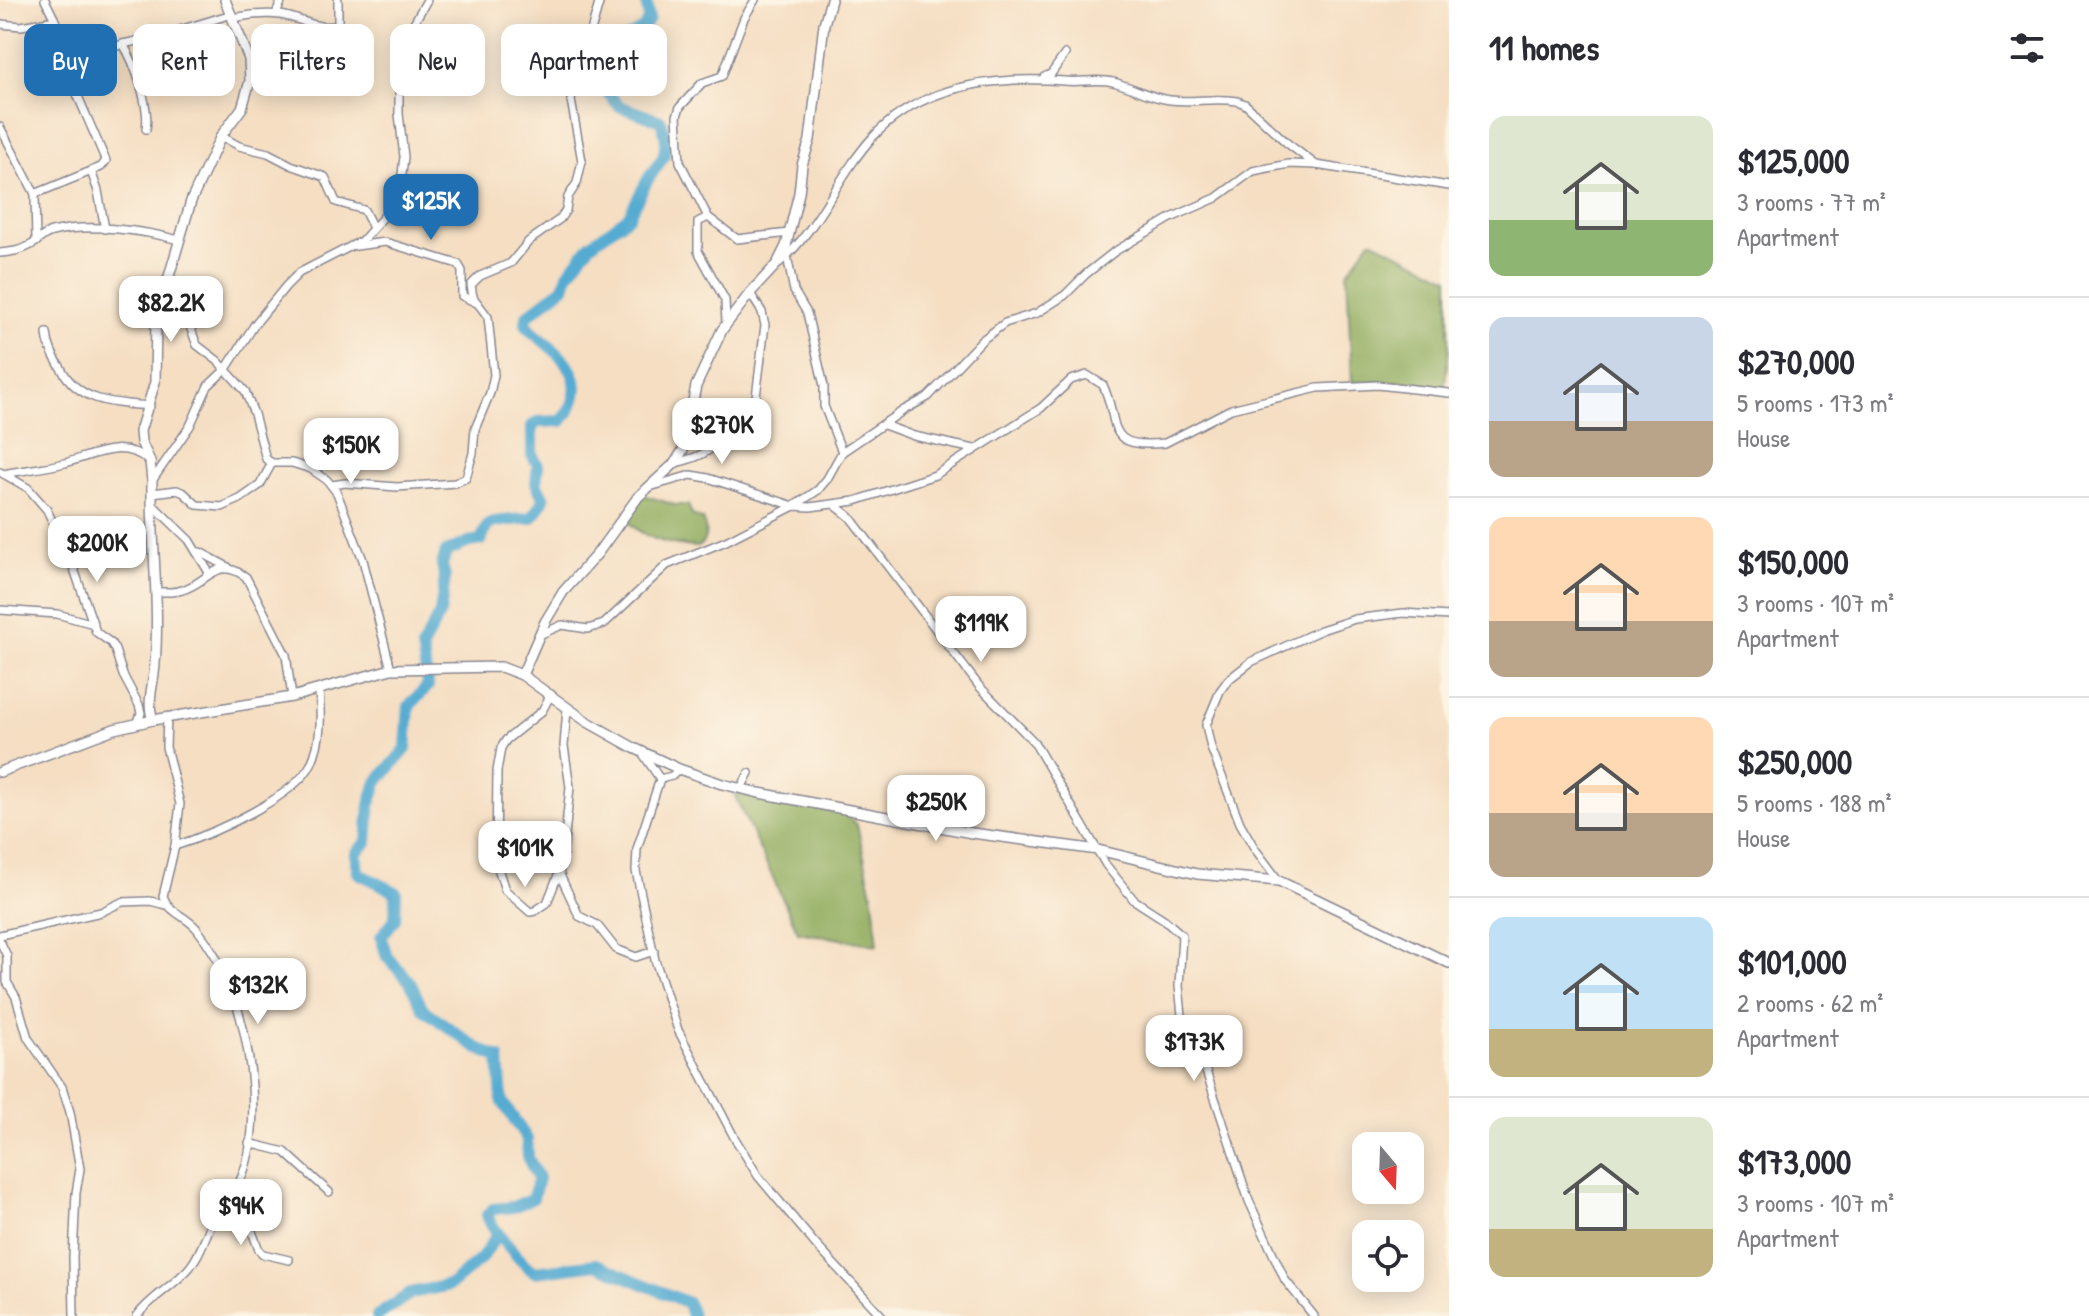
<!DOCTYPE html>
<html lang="en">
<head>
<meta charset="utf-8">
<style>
  body { margin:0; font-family:"Patrick Hand",sans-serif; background:#f7f7f7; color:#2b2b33; height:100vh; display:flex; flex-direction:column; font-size:30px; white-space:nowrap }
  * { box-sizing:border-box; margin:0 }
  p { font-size:26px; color:#7c7c81 }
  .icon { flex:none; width:44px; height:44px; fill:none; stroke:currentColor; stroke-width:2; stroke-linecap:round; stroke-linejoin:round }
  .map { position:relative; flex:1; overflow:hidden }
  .sheet { display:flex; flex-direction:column; background:#fff; width:640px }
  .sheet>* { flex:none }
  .guide { position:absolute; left:24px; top:24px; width:760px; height:72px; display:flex; gap:16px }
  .needle { width:52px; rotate:161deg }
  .tools { position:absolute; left:1352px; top:1132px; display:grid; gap:16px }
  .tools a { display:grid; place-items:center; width:72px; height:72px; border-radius:16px; background:#fff; box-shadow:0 4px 20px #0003; font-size:40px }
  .price { position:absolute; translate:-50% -68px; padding:0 18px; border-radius:16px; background:#fff; color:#222; font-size:26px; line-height:52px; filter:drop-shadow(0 2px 4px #0008) }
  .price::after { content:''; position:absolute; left:50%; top:48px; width:24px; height:18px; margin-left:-12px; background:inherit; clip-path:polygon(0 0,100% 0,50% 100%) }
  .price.active { background:#1f6fb2; color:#fff }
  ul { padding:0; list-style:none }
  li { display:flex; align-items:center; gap:24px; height:200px; padding:0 40px }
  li+li { border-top:2px solid #e1e1e2 }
  li span { display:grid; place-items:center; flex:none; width:224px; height:160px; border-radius:16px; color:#555 }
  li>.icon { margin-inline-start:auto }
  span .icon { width:96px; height:96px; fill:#fffc; stroke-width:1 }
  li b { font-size:34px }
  h2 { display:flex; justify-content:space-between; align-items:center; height:96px; padding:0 40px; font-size:34px }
  .chip { padding:0 28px; border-radius:16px; background:#fff; box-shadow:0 4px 20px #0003; font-size:28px; line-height:72px }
  .chip.active { background:#1f6fb2; color:#fff }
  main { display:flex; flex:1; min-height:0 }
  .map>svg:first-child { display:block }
  .forest { fill:#92ad60; stroke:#566e5f; stroke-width:2 }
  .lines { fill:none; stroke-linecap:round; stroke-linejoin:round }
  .river { stroke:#55abd1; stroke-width:12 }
  .minor-casing { stroke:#888690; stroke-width:10 }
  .tertiary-casing { stroke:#888690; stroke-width:12 }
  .minor { stroke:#fff; stroke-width:7 }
  .tertiary { stroke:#fff; stroke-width:9 }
</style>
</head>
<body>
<main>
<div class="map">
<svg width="1449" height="1316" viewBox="0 0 1449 1316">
  <rect width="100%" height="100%" fill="#fcf5e5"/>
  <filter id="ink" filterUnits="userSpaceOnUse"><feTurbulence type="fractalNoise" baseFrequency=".0125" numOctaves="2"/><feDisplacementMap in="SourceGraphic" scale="16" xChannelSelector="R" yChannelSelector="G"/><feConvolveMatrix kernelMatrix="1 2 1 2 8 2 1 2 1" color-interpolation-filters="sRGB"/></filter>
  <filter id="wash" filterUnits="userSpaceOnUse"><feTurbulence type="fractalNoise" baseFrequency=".006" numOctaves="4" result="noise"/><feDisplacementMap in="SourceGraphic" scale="32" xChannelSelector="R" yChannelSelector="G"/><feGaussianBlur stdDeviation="1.8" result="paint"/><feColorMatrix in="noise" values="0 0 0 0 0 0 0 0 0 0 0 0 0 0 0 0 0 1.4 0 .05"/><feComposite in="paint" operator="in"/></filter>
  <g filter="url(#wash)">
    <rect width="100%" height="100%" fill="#f5dec2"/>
    <g class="forest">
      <polygon points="1371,240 1449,278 1449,349 1444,389 1398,382 1352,382 1347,273"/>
      <path d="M643,495L675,505H688L692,515L703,520C707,530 707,539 699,547C675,546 644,540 627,520Z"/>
      <polygon points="734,794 844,813 857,825 873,898 878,945 798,932"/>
    </g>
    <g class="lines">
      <g class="river">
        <path d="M646,0L649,19L643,29L603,52L596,79L619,106L661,121L666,138L664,156L648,179L628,217L590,245L568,274L564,287L527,316L526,324L530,330C563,357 595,379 562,421L538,422L532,426V455L538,465L536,483L544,499L532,518L494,522L487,526L481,540L469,542L446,552L442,565L445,578L440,613L422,647L428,686L409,706L406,749L377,782L370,805L367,842L356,853L358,873L396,892L395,919L381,937L387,957L410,982L423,1009L477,1048L499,1058L502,1101L527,1139L528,1158L538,1178L533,1198L513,1207L493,1209L487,1215C489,1225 526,1269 535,1272L596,1264L688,1303L692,1316"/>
        <polyline points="377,1316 411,1293 450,1285 482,1258 498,1233"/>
      </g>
    </g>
  </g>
  <g filter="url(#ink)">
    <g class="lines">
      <g class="minor-casing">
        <g id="minor">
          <polyline points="338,0 338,21 344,49"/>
          <polyline points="276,14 282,0"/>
          <path d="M233,18C249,15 265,13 280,15C301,18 318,31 339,25"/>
          <polyline points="0,24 21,26 55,20"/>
          <path d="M123,44C135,63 150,107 146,129"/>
          <polyline points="64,64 123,44 160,36 232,14"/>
          <polyline points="1044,77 1051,74 1065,54"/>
          <polyline points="0,127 35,194 36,242"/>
          <polyline points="221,136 239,146 268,153 291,165 325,177 336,202 364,210 373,228"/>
          <polyline points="91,171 98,191 105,229"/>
          <polyline points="35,194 101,167 106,161 64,64 55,20 45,0"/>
          <polyline points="708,217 680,162 677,116 680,107 702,83 722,76 744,18 755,0"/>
          <polyline points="356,246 385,242 458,264 462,271 462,296 477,303"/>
          <path d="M0,253C11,252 21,251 31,245C39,241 43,234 52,232C89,223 142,230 179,240"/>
          <polyline points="787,256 794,291 807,313 824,386 824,406 842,452"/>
          <path d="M779,263C820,228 837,176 873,137C922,84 997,76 1064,81C1080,83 1097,78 1113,82C1133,87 1150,98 1170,100C1192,103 1214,97 1237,101L1245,104L1287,143L1316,165L1449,186"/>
          <polyline points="168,284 184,311 197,345 218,361 245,391 254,414 266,459 272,463 292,463 311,469 327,480 337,493 363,560 391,669"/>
          <polyline points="726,324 725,300 698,251 698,222 708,217 737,239 789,233"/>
          <path d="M47,333C48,347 54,357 61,368C79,403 114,403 150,406"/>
          <polyline points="884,425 914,436 974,449"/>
          <path d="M675,463C716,454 715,444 738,415C744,408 751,403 756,397L765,325L762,312L750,293"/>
          <polyline points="0,472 28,488 47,510 74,569 96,632 111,643 115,650 123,675 139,705 141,713 138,722"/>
          <path d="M4,474C24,470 45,468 65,463C94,455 121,439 148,460"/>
          <polyline points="152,481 190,426 208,386 226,369 255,324 286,286 299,273 363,240 393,206 400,191 404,157 399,114 399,60 411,28 427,0"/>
          <polyline points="332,485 345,483 397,487 455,483 466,478 473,453 475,429 490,393 494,375 488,317 473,297 471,285 480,276 511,263 529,241 560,219 566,210 568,197 577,183 582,161 571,100 600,0"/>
          <polyline points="653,486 691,475 708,478 794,506 818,490 827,479 842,452 904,410 928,397 982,340 1005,323 1037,313 1065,295 1086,274 1114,252 1171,218 1216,198 1253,171 1289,164 1316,165"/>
          <polyline points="152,493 177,490 184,493 197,505 222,507 240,499 260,485 272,463"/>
          <polyline points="152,504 189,540 210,574"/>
          <polyline points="835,505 850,517 979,686 1034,742 1106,865 1134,900 1165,920 1182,935 1179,986 1182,1015 1200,1053 1249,1201 1285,1280 1314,1316"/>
          <polyline points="200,552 228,567"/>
          <path d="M156,592C165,592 174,593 182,590C208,583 216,555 246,577L286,655L292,697"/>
          <polyline points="0,610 57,614 94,624"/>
          <path d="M539,635L562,625L588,629L604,624L667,565L726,541L794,506L810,507L855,501L935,475L1041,408L1071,380L1087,375L1103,385C1121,423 1102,450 1165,443L1231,409L1318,388L1378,385L1449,393"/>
          <polyline points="551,694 542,711 506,740 501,748 497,771 496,862 505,890 530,912 535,911 547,903 562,865 570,787 564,746 567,709"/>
          <polyline points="641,751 660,779"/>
          <polyline points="679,769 672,776 660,779 637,849 636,871 655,960 678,1030 734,1137 758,1176 816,1245 882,1316"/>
          <polyline points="741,788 749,773"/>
          <path d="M175,846C210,835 296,797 311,764C322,741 321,715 319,691"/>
          <polyline points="560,875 579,916 597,925 616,949 636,957 654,951"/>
          <polyline points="1279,881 1255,849 1240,823 1211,748 1206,725 1220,691 1228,680 1251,662 1321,630 1355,619 1403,613 1449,616"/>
          <polyline points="0,935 101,912 122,902 150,901 166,905"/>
          <polyline points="0,941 7,956 7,982 16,997 28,1038 62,1087 70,1112 80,1169 76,1193 73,1257 74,1316"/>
          <polyline points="249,1143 285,1152 329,1192"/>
          <polyline points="236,1189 259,1250 263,1254 289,1260"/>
          <path d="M137,1316C152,1296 174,1286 190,1267C202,1252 206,1234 214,1218C220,1207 230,1199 236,1189C266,1135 251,1035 228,981C220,963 209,944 197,929C186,916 168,912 163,896L175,846L180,804L166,747L167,717"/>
        </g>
      </g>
      <g class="tertiary-casing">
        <g id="tertiary">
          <polyline points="522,675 545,622 563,592 597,554 638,497 675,463 683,450 696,386 722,330 750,293 777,264 786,246 799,193 802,165 810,140 824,24 831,0"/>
          <path d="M153,720C146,702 154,683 155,664C160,603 151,543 152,481L150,461L141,442L140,431L155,382L156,321L191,201L221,136L242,108L250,81L249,59L225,0"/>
          <polyline points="0,772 114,729 153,720 292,697 391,669 501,667 522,675 586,721 634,748 679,769 722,784 759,793 972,833 1098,850 1197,874 1279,881 1449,963"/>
        </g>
      </g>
      <use href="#minor" class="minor"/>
      <use href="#tertiary" class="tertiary"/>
    </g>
  </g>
</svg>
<div class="tools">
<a><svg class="needle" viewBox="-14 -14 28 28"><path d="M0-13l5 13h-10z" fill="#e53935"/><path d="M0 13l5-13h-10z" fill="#7c7c81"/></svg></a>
<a><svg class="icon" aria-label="locate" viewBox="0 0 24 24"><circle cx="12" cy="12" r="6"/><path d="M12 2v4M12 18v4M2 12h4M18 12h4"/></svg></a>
</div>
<b class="price active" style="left:431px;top:242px">$125K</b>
<b class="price" style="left:171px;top:344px">$82.2K</b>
<b class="price" style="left:722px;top:466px">$270K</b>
<b class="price" style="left:351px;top:486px">$150K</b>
<b class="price" style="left:97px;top:584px">$200K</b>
<b class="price" style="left:981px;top:664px">$119K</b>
<b class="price" style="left:936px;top:843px">$250K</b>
<b class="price" style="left:525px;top:889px">$101K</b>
<b class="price" style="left:258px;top:1026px">$132K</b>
<b class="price" style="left:1194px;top:1083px">$173K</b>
<b class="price" style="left:241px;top:1247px">$94K</b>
<div class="guide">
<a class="chip active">Buy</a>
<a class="chip">Rent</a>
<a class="chip">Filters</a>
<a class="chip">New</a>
<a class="chip">Apartment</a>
</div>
</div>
<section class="sheet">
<h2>11 homes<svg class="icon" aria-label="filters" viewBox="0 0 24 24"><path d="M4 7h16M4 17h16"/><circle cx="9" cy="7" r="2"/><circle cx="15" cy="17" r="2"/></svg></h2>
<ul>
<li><span style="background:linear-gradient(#dfe7d0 65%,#8fb573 0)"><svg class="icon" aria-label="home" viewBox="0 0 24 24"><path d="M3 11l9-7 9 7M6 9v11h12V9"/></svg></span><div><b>$125,000</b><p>3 rooms · 77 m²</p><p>Apartment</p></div></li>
<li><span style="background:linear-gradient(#c9d6e8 65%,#b9a48a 0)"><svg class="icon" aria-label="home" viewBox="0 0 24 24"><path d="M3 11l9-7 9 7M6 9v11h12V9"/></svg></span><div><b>$270,000</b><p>5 rooms · 173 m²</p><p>House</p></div></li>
<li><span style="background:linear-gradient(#ffd9b3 65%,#b9a48a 0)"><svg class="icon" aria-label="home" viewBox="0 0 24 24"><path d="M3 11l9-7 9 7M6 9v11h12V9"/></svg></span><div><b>$150,000</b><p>3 rooms · 107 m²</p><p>Apartment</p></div></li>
<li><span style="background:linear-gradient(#ffd9b3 60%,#b9a48a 0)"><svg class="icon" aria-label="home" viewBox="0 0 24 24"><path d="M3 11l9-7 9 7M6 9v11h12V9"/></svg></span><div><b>$250,000</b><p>5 rooms · 188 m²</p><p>House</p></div></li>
<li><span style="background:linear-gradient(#bfe0f5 70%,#c2b280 0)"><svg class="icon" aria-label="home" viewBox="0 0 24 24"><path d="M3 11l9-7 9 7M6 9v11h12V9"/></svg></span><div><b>$101,000</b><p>2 rooms · 62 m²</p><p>Apartment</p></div></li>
<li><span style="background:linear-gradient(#dfe7d0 70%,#c2b280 0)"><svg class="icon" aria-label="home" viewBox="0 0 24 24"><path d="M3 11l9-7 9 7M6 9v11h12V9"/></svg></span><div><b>$173,000</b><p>3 rooms · 107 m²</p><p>Apartment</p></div></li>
</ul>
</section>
</main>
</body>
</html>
